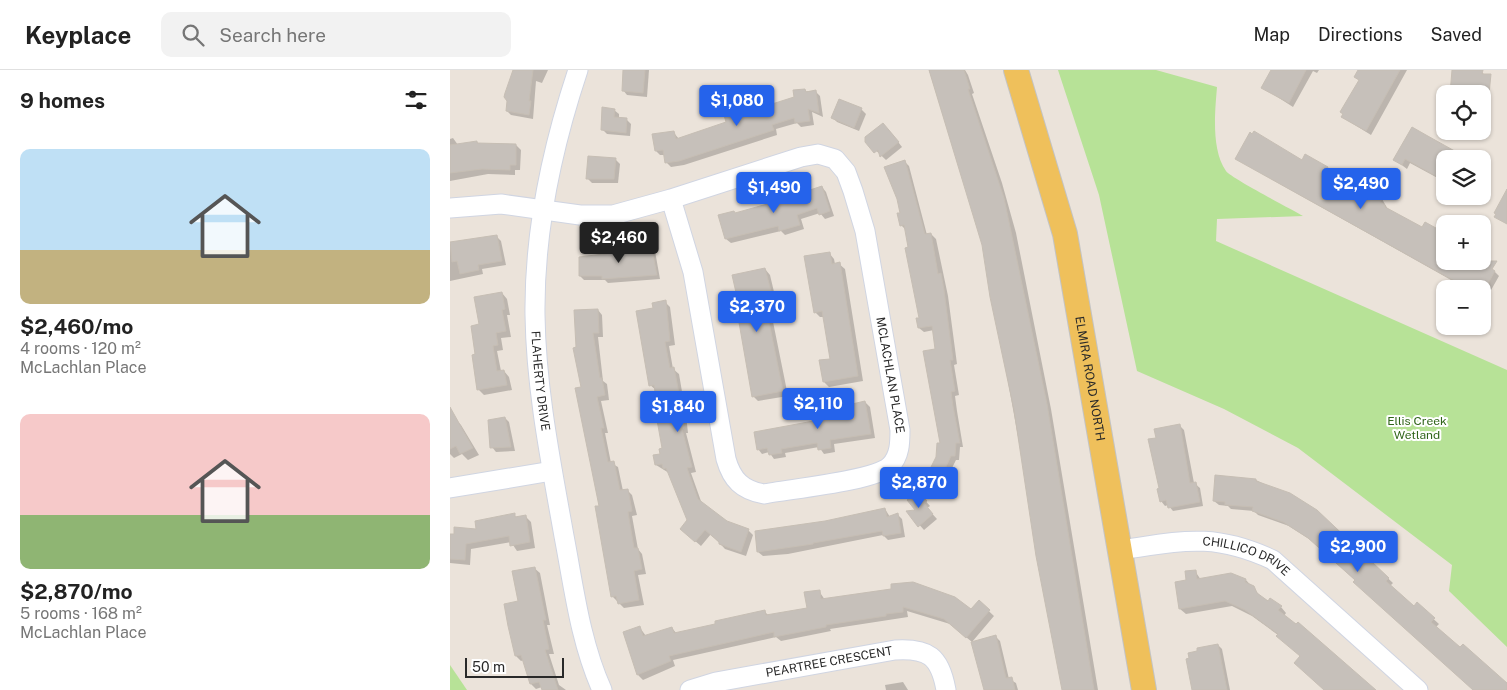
<!DOCTYPE html>
<html lang="en">
<head>
<meta charset="utf-8">
<style>
  body { margin:0; font-family:"Public Sans",sans-serif; background:#f2f2f2; color:#222; height:100vh; display:flex; flex-direction:column; font-size:19px; white-space:nowrap }
  * { box-sizing:border-box; margin:0 }
  p { font-size:16px; color:#767676 }
  .icon { flex:none; width:28px; height:28px; fill:none; stroke:currentColor; stroke-width:2; stroke-linecap:round; stroke-linejoin:round }
  .map { position:relative; flex:1; overflow:hidden }
  .details { display:flex; flex-direction:column; background:#fff; width:450px }
  .details>* { flex:none }
  .buttons { position:absolute; left:986px; top:15px; display:grid; gap:10px }
  .buttons a { display:grid; place-items:center; width:55px; height:55px; border-radius:10px; background:#fff; box-shadow:0 1px 4px #0004; font-size:25px }
  .scale { position:absolute; left:15px; bottom:12px; width:99px; box-sizing:border-box; padding-left:5px; border:2px solid #292929; border-top:0; font-size:14px; line-height:18px; white-space:nowrap; color:#292929; -webkit-text-stroke:4px #fff; paint-order:stroke }
  .price { position:absolute; translate:-50% -42px; padding:0 11px; border-radius:5px; background:#2563eb; color:#fff; font-size:16px; line-height:32px; filter:drop-shadow(0 1px 2px #0008) }
  .price::after { content:''; position:absolute; left:50%; top:30px; width:15px; height:11px; margin-left:-8px; background:inherit; clip-path:polygon(0 0,100% 0,50% 100%) }
  .price.active { background:#222; color:#fff }
  ul { padding:0; list-style:none }
  li { display:grid; align-content:center; gap:10px; height:265px; padding:0 20px }
  li span { display:grid; place-items:center; height:155px; border-radius:10px; color:#555 }
  li>.icon { margin-inline-start:auto }
  span .icon { width:90px; height:90px; fill:#fffc; stroke-width:1 }
  li b { font-size:21px }
  h2 { display:flex; justify-content:space-between; align-items:center; height:60px; padding:0 20px; font-size:21px }
  header { display:flex; align-items:center; gap:30px; box-sizing:border-box; height:70px; padding:0 25px; background:#fff; border-bottom:1px solid #e0e0e0 }
  header strong { font-size:24px }
  nav { display:flex; gap:28px; margin-inline-start:auto; font-size:18px }
  .search { width:350px; height:45px; background:#f2f2f2; display:flex; align-items:center; gap:12px; box-sizing:border-box; padding:0 18px; border-radius:10px; color:#767676; font-size:19px }
  main { display:flex; flex:1; min-height:0 }
  .map>svg:first-child { display:block }
  .green { fill:#b7e297 }
  .shadow { fill:#0003 }
  .building { fill:#c6c0ba; stroke:#c6beb4 }
  .lines { fill:none; stroke-linecap:round; stroke-linejoin:round }
  .minor-casing { stroke:#d0d5e2; stroke-width:21 }
  .major-casing { stroke:#c3c3c3; stroke-width:26 }
  .minor { stroke:#fff; stroke-width:19 }
  .major { stroke:#efc05b; stroke-width:24 }
  .labels { text-anchor:middle; dominant-baseline:central; stroke-width:4; stroke-linejoin:round; paint-order:stroke }
  .street-label { font-size:12px; fill:#292929; stroke:#fff }
  .park-label { font-size:12px; fill:#30651a; stroke:#fff }
</style>
</head>
<body>
<header>
<strong>Keyplace</strong>
<div class="search"><svg class="icon" aria-label="search" viewBox="0 0 24 24"><circle cx="10" cy="10" r="6"/><path d="M15 15l6 6"/></svg>Search here</div>
<nav><a>Map</a><a>Directions</a><a>Saved</a></nav>
</header>
<main>
<section class="details">
<h2>9 homes<svg class="icon" aria-label="filters" viewBox="0 0 24 24"><path d="M4 7h16M4 17h16"/><circle cx="9" cy="7" r="2"/><circle cx="15" cy="17" r="2"/></svg></h2>
<ul>
<li><span style="background:linear-gradient(#bfe0f5 65%,#c2b280 0)"><svg class="icon" aria-label="home" viewBox="0 0 24 24"><path d="M3 11l9-7 9 7M6 9v11h12V9"/></svg></span><div><b>$2,460/mo</b><p>4 rooms · 120 m²</p><p>McLachlan Place</p></div></li>
<li><span style="background:linear-gradient(#f6c9c9 65%,#8fb573 0)"><svg class="icon" aria-label="home" viewBox="0 0 24 24"><path d="M3 11l9-7 9 7M6 9v11h12V9"/></svg></span><div><b>$2,870/mo</b><p>5 rooms · 168 m²</p><p>McLachlan Place</p></div></li>
</ul>
</section>
<div class="map">
<svg width="1057" height="620" viewBox="0 0 1057 620">
  <rect width="100%" height="100%" fill="#ebe3da"/>
  <g class="green">
    <path d="M608,0H706L767,17C765,41 761,80 776,101C781,108 841,139 853,146L767,149L766,171L1057,300V577L999,521L1002,495L848,378L774,339L687,301L649,125Z"/>
    <polygon points="0,595 17,620 0,620"/>
  </g>
  <g class="shadow">
    <polygon points="64,0 98,0 92,13 86,11 83,49 61,45 57,41"/>
    <polygon points="174,0 199,0 197,27 177,25 173,20"/>
    <polygon points="479,0 515,0 518,5 524,23 522,24 552,113 566,163 601,339 648,620 614,620 533,174"/>
    <polygon points="822,0 869,0 867,3 863,1 843,37 812,17"/>
    <polygon points="911,0 957,0 921,65 892,47 910,11"/>
    <polygon points="1004,0 1032,2 1039,10 1036,42 1041,46 1040,54 1035,54 1035,58 1032,57 1032,24"/>
    <polygon points="365,21 370,26 373,47 362,42 364,55 351,57 347,53 326,59 327,65 234,95 221,97 217,93 215,85 210,85 206,81 224,63 229,69 278,53 292,41 295,44 345,28 344,22"/>
    <polygon points="411,39 416,44 409,61 387,52 383,48"/>
    <polygon points="164,40 169,44 169,48 176,49 181,54 180,66 157,64 153,60"/>
    <polygon points="963,58 995,89 995,112 960,93 957,99 945,90"/>
    <polygon points="438,59 452,77 436,90 416,71"/>
    <polygon points="3,68 8,75 27,72 29,74 66,75 71,80 70,100 65,100 65,105 38,104 0,111 0,69"/>
    <polygon points="856,86 878,98 882,103 880,106 903,120 932,129 939,141 973,159 995,165 995,191 1027,191 1045,202 1049,206 1036,229 1032,227 1032,219 1017,219 786,89 852,92"/>
    <polygon points="165,89 170,94 168,113 142,113 138,109"/>
    <polygon points="454,91 459,96 477,165 481,164 486,169 498,226 507,294 504,295 509,325 505,326 507,341 513,377 510,377 509,390 506,390 499,404 508,411 501,426 479,413 485,408 480,403 492,374 487,280 484,260 474,262 469,258 471,249 456,160 451,155"/>
    <polygon points="372,117 376,122 384,146 375,149 370,143 351,149 354,159 335,165 331,161 281,173 276,169 270,146 286,144"/>
    <polygon points="47,167 51,171 56,195 32,199 33,204 0,211 0,174"/>
    <polygon points="201,176 205,181 210,209 158,213 155,210 134,210 130,206 179,182"/>
    <polygon points="379,183 384,189 385,194 389,194 395,199 413,311 379,317 374,312 381,290 374,247 370,247 365,242"/>
    <polygon points="315,199 320,205 325,226 318,227 338,326 308,331 303,326 291,242"/>
    <polygon points="52,223 57,229 60,245 57,245 61,267 51,268 53,280 47,281 51,301 54,301 59,307 62,320 34,325 28,319 27,285 30,255"/>
    <polygon points="215,232 220,237 225,275 219,276 223,299 229,304 236,345 238,363 236,363 246,402 241,403 252,434 276,452 298,460 303,465 296,486 275,479 261,464 251,476 237,464 239,450 219,403 206,395 214,379 206,320 200,315 205,239"/>
    <polygon points="148,240 152,245 153,267 148,267 153,311 157,314 159,330 151,331 158,363 155,363 161,393 168,397 173,421 177,420 182,425 187,445 182,446 188,479 192,484 196,504 188,505 194,535 174,538 162,526 127,278"/>
    <polygon points="415,332 420,337 425,368 384,374 385,382 374,384 369,377 335,383 336,387 324,389 319,382 312,384 308,379"/>
    <polygon points="4,348 11,355 29,385 18,390 12,384 4,388 0,384 0,350"/>
    <polygon points="55,348 59,352 65,381 46,382 42,377"/>
    <polygon points="729,355 734,360 744,413 750,418 753,436 723,441 718,435 715,436 711,431 707,369"/>
    <polygon points="806,410 866,441 943,513 940,516 964,538 967,534 989,554 986,557 1057,620 1024,620 864,472 839,456 808,445 804,441 781,439 778,436 769,435 764,431"/>
    <polygon points="472,427 480,436 477,438 487,449 474,460 458,442 467,441"/>
    <polygon points="435,439 440,447 447,444 452,449 455,467 438,470 433,465 338,484 313,486 308,482"/>
    <polygon points="64,445 67,448 75,446 81,452 85,478 67,481 61,472 21,479 20,495 0,493 0,465 28,460"/>
    <polygon points="84,498 90,503 100,555 97,555 104,584 99,584 109,615 116,620 93,620 92,617 86,619 81,614 74,590 71,591 66,586 69,532"/>
    <polygon points="745,501 751,510 781,504 796,510 812,528 831,537 836,543 834,546 924,620 876,620 851,586 828,565 802,546 782,536 736,544 730,539 738,511"/>
    <polygon points="369,521 375,530 521,541 529,532 544,546 522,572 500,554 457,541 458,547 380,559 381,561 331,571 326,567 223,590 225,596 193,610 188,605 190,558 196,566 222,558 227,564 267,555 314,541 319,546 359,539"/>
    <polygon points="545,566 550,571 559,609 566,613 568,620 535,620"/>
    <polygon points="768,575 772,579 780,620 743,620"/>
    <polygon points="453,612 458,620 436,620 435,615"/>
  </g>
  <g class="building">
    <polygon points="63,0 83,0 79,31 81,31 79,45 56,41 57,31 54,27 55,23"/>
    <polygon points="173,0 195,0 193,23 172,21"/>
    <polygon points="479,0 514,0 520,19 518,19 554,128 597,334 644,620 612,620 586,486 564,340 540,227 532,175"/>
    <polygon points="821,0 856,0 839,33 811,18"/>
    <polygon points="908,0 950,0 916,61 891,47 893,44 890,42 909,10 904,7"/>
    <polygon points="1002,0 1033,0 1032,4 1041,4 1039,24 1000,24"/>
    <polygon points="355,19 356,22 366,20 369,43 358,39 360,51 345,53 344,48 322,55 324,60 229,91 215,93 213,80 205,81 202,64 224,61 226,69 276,52 274,45 292,40 294,43 344,27 343,20"/>
    <polygon points="389,29 412,38 404,58 381,48"/>
    <polygon points="152,37 165,39 164,47 177,48 176,63 151,60"/>
    <polygon points="433,53 449,72 430,87 428,80 424,83 415,72 415,67"/>
    <polygon points="962,57 976,65 1019,89 995,89 995,111 955,89 952,95 943,90"/>
    <polygon points="804,61 852,90 855,84 878,97 876,102 902,118 905,112 933,128 930,132 935,135 935,137 972,157 975,152 995,163 995,191 1047,191 1042,199 1045,201 1035,219 1019,219 785,89 800,62 802,64"/>
    <polygon points="27,71 27,73 66,74 66,95 60,95 60,100 32,99 0,103 0,75"/>
    <polygon points="138,86 166,88 164,109 136,109"/>
    <polygon points="455,90 475,164 481,163 488,204 491,203 494,220 503,290 500,290 505,321 501,322 503,336 510,373 506,373 505,386 501,386 494,401 504,406 496,423 477,413 485,406 478,403 486,387 487,373 490,373 473,281 485,279 482,256 468,258 466,248 469,248 455,178 458,177 454,155 450,156 447,143 450,143 447,129 434,97"/>
    <polygon points="372,116 380,141 369,145 367,138 347,145 350,155 329,161 328,156 275,169 268,145 284,141 285,143 321,133"/>
    <polygon points="1057,119 1057,154 1044,147 1046,144 1044,143"/>
    <polygon points="47,165 52,191 28,195 29,200 10,204 7,191 2,192 0,172"/>
    <polygon points="201,175 207,205 152,209 152,206 129,206 129,187 179,181"/>
    <polygon points="380,182 382,194 390,192 408,306 373,312 369,290 380,289 372,241 364,243 354,186"/>
    <polygon points="315,198 321,221 313,222 333,321 302,327 287,241 290,240 282,205"/>
    <polygon points="52,222 55,239 52,240 56,261 46,263 48,275 43,276 47,301 54,300 57,315 27,320 22,285 25,284 21,256 29,254 24,227"/>
    <polygon points="216,230 220,271 215,272 220,298 224,297 232,339 234,358 232,359 242,397 237,398 248,429 277,451 299,459 291,482 269,474 269,472 255,460 245,472 230,459 237,450 216,398 213,399 212,394 205,395 203,385 210,384 209,379 212,378 207,350 209,349 204,315 199,316 186,241 203,238 202,233"/>
    <polygon points="148,239 149,263 143,263 150,308 152,308 155,325 147,327 154,358 151,358 158,392 164,391 170,420 178,419 182,441 178,442 184,478 188,478 192,499 184,501 189,530 168,534 166,526 161,527 145,436 149,436 125,318 131,317 123,278 126,277 124,240"/>
    <polygon points="415,331 421,364 380,370 381,378 368,380 367,373 331,379 332,383 319,385 317,378 307,380 304,362 369,350 368,342"/>
    <polygon points="0,337 23,378 10,384 6,376 0,379"/>
    <polygon points="55,347 61,377 40,378 38,350"/>
    <polygon points="730,354 740,413 746,412 750,432 718,438 716,430 710,432 707,419 709,418 698,369 706,368 704,359"/>
    <polygon points="765,405 806,409 806,411 840,423 867,440 939,508 936,511 964,536 967,532 985,548 981,552 1010,577 1013,574 1057,613 1057,620 1023,620 903,512 905,510 858,468 833,452 802,441 803,437 775,435 775,432 763,431"/>
    <polygon points="468,421 477,431 474,433 483,444 468,457 456,441 465,440 457,430"/>
    <polygon points="435,438 437,447 448,443 451,463 433,466 432,461 363,473 363,474 307,482 305,461 375,451"/>
    <polygon points="65,443 65,447 76,445 80,472 60,476 59,466 16,474 15,490 0,489 0,464 4,464 4,457 26,459 25,451"/>
    <polygon points="85,497 96,550 93,550 99,579 95,580 108,620 92,620 89,612 80,614 71,585 65,586 58,556 54,534 68,531 62,501"/>
    <polygon points="746,500 747,509 781,503 796,509 795,512 804,516 807,523 818,531 820,528 832,536 828,540 846,554 848,552 926,620 874,620 844,593 850,586 826,566 828,564 795,540 775,531 729,539 725,512 736,510 735,501"/>
    <polygon points="463,512 505,527 521,539 529,530 540,540 516,568 494,549 453,537 453,542 436,544 436,546 376,555 376,557 324,567 324,562 219,586 221,591 187,605 173,562 190,556 193,566 222,557 224,563 265,554 265,551 315,540 316,545 357,538 354,522 370,520 371,529 441,519 441,514"/>
    <polygon points="546,565 556,608 562,607 565,620 534,620 521,572"/>
    <polygon points="768,574 777,620 742,620 736,589 739,588 738,583 747,581 747,578"/>
  </g>
  <g class="lines">
    <g class="minor-casing">
      <g id="minor">
        <path id="s1" d="M128,0C102,78 84,163 85,245C86,319 101,393 114,466C124,518 130,571 152,620"/>
        <path id="s2" d="M0,138L51,134L130,145H163L221,129L351,87L368,84L385,89L396,102L403,121L415,161L450,360C450,372 450,386 440,396C424,411 339,419 314,424C292,420 282,410 276,389L243,202L221,129"/>
        <polyline points="0,418 102,401"/>
        <path id="s3" d="M670,480C732,471 763,462 823,490L968,620"/>
        <path id="s4" d="M240,620L266,612L445,580C478,578 490,586 496,620"/>
      </g>
    </g>
    <g class="major-casing">
      <g id="major">
        <path id="s5" d="M566,0L615,164L694,620"/>
      </g>
    </g>
    <use href="#minor" class="minor"/>
    <use href="#major" class="major"/>
  </g>
  <g class="labels">
    <g class="street-label">
      <text stroke="none"><textPath href="#s2" startOffset="621">MCLACHLAN PLACE</textPath></text>
      <text stroke="none"><textPath href="#s5" startOffset="318">ELMIRA ROAD NORTH</textPath></text>
      <text stroke="none"><textPath href="#s1" startOffset="316">FLAHERTY DRIVE</textPath></text>
      <text stroke="none"><textPath href="#s3" startOffset="130">CHILLICO DRIVE</textPath></text>
      <text stroke="none"><textPath href="#s4" startOffset="142">PEARTREE CRESCENT</textPath></text>
    </g>
    <g class="park-label">
      <text x="967" y="351">Ellis Creek<tspan x="967" dy="14">Wetland</tspan></text>
    </g>
  </g>
</svg>
<div class="buttons">
<a><svg class="icon" aria-label="locate" viewBox="0 0 24 24"><circle cx="12" cy="12" r="6"/><path d="M12 2v4M12 18v4M2 12h4M18 12h4"/></svg></a>
<a><svg class="icon" aria-label="layers" viewBox="0 0 24 24"><path d="M12 4l9 5-9 5-9-5zM3 14l9 5 9-5"/></svg></a>
<a>+</a>
<a>−</a>
</div>
<div class="scale">50 m</div>
<b class="price" style="left:287px;top:57px">$1,080</b>
<b class="price" style="left:911px;top:140px">$2,490</b>
<b class="price" style="left:324px;top:144px">$1,490</b>
<b class="price active" style="left:169px;top:194px">$2,460</b>
<b class="price" style="left:307px;top:263px">$2,370</b>
<b class="price" style="left:368px;top:360px">$2,110</b>
<b class="price" style="left:228px;top:363px">$1,840</b>
<b class="price" style="left:469px;top:439px">$2,870</b>
<b class="price" style="left:908px;top:503px">$2,900</b>
</div>
</main>
</body>
</html>
